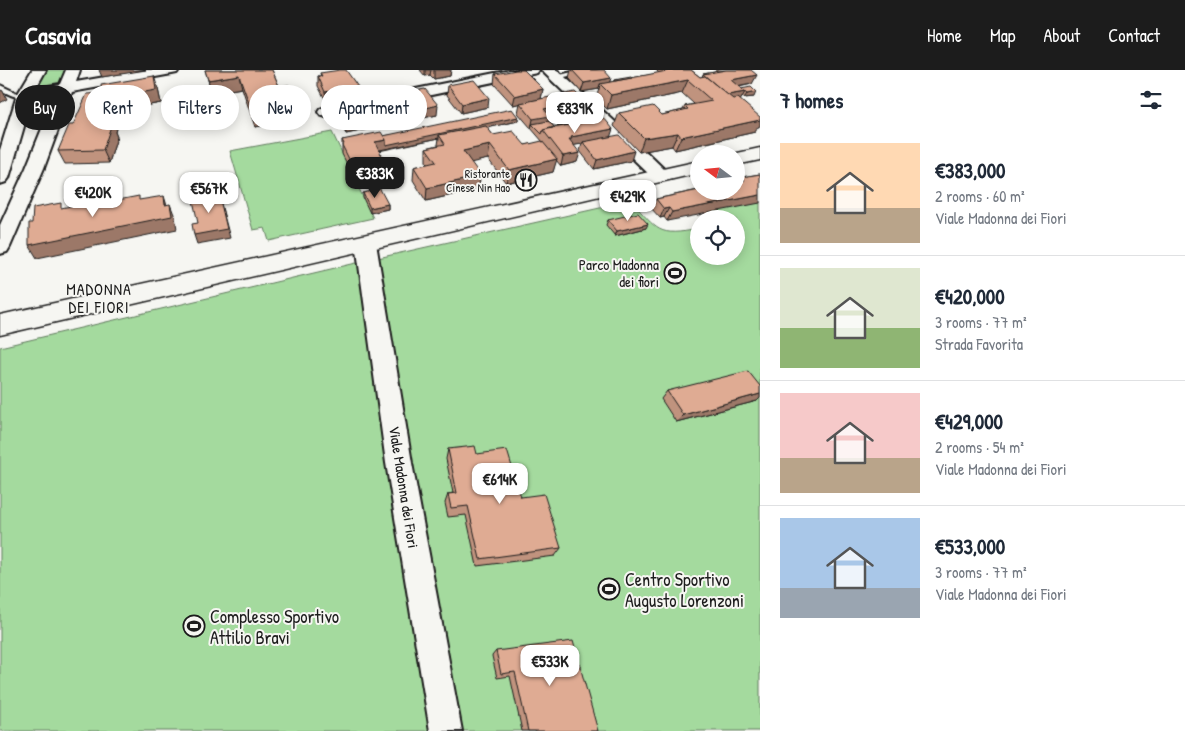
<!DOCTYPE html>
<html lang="en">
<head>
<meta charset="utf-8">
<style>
  body { margin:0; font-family:"Patrick Hand",sans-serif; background:#f2f2f3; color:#1f2937; height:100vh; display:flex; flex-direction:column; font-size:19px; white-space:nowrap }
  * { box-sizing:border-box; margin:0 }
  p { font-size:16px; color:#747a83 }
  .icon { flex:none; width:28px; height:28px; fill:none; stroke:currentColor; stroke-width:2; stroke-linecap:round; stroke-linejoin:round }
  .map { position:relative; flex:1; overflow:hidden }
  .panel { display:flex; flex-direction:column; background:#fff; width:425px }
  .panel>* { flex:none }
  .hud { position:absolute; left:15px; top:15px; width:475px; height:45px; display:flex; gap:10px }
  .needle { width:32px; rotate:286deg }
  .fabs { position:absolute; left:690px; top:75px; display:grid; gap:10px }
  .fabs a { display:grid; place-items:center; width:55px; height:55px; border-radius:50%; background:#fff; box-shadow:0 2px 12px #0003; font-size:25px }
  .price { position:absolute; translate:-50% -42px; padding:0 11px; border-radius:10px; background:#fff; color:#222; font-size:16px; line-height:32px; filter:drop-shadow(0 1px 2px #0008) }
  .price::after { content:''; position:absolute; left:50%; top:30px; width:15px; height:11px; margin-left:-8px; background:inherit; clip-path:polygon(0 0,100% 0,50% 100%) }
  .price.current { background:#1c1c1c; color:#fff }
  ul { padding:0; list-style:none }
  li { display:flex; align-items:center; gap:15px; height:125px; padding:0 20px }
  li+li { border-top:1px solid #e0e1e3 }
  li span { display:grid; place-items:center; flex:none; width:140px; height:100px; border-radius:0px; color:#555 }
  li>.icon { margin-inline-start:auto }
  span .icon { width:60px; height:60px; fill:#fffc; stroke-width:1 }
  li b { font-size:21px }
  h2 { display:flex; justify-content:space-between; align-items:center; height:60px; padding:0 20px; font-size:21px }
  .chip { padding:0 18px; border-radius:22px; background:#fff; box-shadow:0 2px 12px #0003; font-size:18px; line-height:45px }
  .chip.current { background:#1c1c1c; color:#fff }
  header { display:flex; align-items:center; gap:30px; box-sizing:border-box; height:70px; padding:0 25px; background:#1c1c1c; color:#fff }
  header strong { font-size:24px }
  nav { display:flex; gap:28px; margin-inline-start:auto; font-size:18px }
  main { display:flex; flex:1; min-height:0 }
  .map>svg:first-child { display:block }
  .green { fill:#a4da9e; stroke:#607b5d }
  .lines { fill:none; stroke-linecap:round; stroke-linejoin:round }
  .service-casing { stroke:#1c1c1c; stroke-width:4 }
  .minor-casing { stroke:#1c1c1c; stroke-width:4 }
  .secondary-casing { stroke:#1c1c1c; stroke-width:3 }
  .service { fill:#f6f6f2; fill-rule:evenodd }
  .minor { fill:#f6f6f2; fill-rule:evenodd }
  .secondary { fill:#f6f6f2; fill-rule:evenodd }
  .wall { fill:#c0937e; stroke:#1c1c1c }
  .shaded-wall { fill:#9c7867; stroke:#1c1c1c }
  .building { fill:#dfab93; stroke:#1c1c1c }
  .labels { text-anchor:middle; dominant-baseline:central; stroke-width:4; stroke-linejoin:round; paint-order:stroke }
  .far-poi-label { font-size:12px; fill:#1c1c1c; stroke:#f6f6f2; text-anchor:end }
  .poi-label { font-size:15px; fill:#1c1c1c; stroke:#f6f6f2; text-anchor:end }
  .street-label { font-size:15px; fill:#1c1c1c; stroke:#f6f6f2 }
  .neighbourhood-label { font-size:16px; letter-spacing:1px; fill:#1c1c1c; stroke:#f6f6f2 }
  .near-poi-label { font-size:18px; fill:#1c1c1c; stroke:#f6f6f2; text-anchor:start }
</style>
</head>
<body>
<header>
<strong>Casavia</strong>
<nav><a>Home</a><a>Map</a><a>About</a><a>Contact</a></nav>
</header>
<main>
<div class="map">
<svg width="760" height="661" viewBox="0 0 760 661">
  <rect width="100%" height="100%" fill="#f6f6f2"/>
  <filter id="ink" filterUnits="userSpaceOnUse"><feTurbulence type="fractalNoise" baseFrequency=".02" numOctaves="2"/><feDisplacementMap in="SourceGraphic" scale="10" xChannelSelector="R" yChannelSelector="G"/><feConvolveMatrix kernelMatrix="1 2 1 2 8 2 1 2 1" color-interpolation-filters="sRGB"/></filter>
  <g filter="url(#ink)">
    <g class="green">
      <polygon points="45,0 69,0 62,15 35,20"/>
      <polygon points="57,24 47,50 24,51 32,28"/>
      <polygon points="332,62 373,148 269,171 265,158 253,160 230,81"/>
      <path d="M631,131C659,161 657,167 699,159V186H736V149H714L708,142L760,132V661H0V277L369,190Z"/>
    </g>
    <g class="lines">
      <g class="service-casing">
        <g id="service">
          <polygon points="580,0 595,0 556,9 552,7"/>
          <path d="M0,15L17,23H25L29,25C19,31 9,24 0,20Z"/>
        </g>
      </g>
      <g class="minor-casing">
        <g id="minor">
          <polygon points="32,0 46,0 36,18 60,14 66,0 80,0 76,12 145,0 179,0 177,3 172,4 72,22 44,98 10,177 7,182 0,184 0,155 26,98 56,24 32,29 9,108 6,112 0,114 0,80 17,25"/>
          <polygon points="510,0 539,0 537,3 532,4 326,47 320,45 318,42 320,39 326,37"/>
          <polygon points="541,0 557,0 612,49 666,101 669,105 666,109 660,111 654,109"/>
          <polygon points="366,166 373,168 376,173 412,393 462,661 430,661 386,393 356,173 359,168"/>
        </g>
      </g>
      <g class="secondary-casing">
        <g id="secondary">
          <polygon points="760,78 760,90 736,95 736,84 733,84"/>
          <polygon points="699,91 699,103 0,265 0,245"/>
        </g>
      </g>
      <use href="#service" class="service"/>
      <use href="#minor" class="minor"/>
      <use href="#secondary" class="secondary"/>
    </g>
    <g class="wall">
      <polygon points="205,0 272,0 279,16 298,36 300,49 255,57 242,18 212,23"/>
      <polygon points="420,0 451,0 450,6 434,9 430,5 425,6"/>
      <polygon points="571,0 599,0 610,12 613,12 614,10 632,8 659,3 656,0 691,0 700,7 702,7 703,4 715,2 716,0 751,0 752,14 739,17 754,27 744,28 742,27 740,30 758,57 755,62 675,80 672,76 639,82 614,56 619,43 662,45 683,40 685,36 694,34 682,23 607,39 596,28 599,19 581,22 569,8"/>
      <polygon points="320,3 358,17 358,26 326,31 318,16 318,6 321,6"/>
      <polygon points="495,4 543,19 541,29 513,35 494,14"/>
      <polygon points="448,15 488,37 461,43 447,25"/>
      <polygon points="158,19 161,33 122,40 115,62 117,67 109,93 65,94 58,81 73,55 102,23"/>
      <polygon points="397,24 437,45 408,51 398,42 398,36 397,34"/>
      <polygon points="580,27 577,36 572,38 570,42 550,47 549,51 554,57 571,54 571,53 610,67 631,91 594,99 580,81 582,74 574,75 577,92 561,96 556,90 553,102 506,113 488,89 471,92 478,119 426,131 413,110 414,97 427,94 426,91 426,78 438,75 439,68 379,81 383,88 383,97 352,104 342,84 342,70 383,66 518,47 518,51 487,58 493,65 525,75 543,72 518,43 520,33"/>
      <polygon points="335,37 379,57 346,64 336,46"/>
      <polygon points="760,104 667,151 664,147 660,148 651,138 656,129 740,111 742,107"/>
      <polygon points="363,123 388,134 388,139 370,143 363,128"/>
      <polygon points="608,150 646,158 615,166 606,155"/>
      <polygon points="667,321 757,331 676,352 661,329"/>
      <polygon points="448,379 477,384 521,427 561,478 555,486 477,496 466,445 448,447 445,433 448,424 453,423 446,389"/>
      <polygon points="496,581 598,661 522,661 510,606 497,608 492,586"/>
    </g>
    <g class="shaded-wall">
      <polygon points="99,0 146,0 102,7"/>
      <polygon points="425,0 431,0 430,5 425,6"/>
      <polygon points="434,0 451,0 450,6 434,9"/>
      <polygon points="239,5 242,18 212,23 208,10"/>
      <polygon points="757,5 752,14 726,19 731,10"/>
      <polygon points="154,6 158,19 161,33 122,40 115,62 117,67 109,93 103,80 108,53 117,27"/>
      <polygon points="611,8 608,17 600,14 599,19 581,22 584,13"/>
      <polygon points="688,10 682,23 607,39 611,25"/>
      <polygon points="358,17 358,26 326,31 325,22"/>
      <polygon points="543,19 541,29 513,35 515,26"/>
      <polygon points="2,20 7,29 0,33 0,21"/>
      <polygon points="745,22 740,31 723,34 728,25"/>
      <polygon points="756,22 754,27 744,28 747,24"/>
      <polygon points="580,27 577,36 572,38 570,42 550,47 548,55 532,54 531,59 533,49 544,39 569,30"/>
      <polygon points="489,28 488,37 461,43 462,34"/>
      <polygon points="438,35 437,45 408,51 409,42"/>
      <polygon points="298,36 300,49 255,57 253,44"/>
      <polygon points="518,47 518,51 441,68 439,65 439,68 375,81 375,72"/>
      <polygon points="379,48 379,57 346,64 345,55"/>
      <polygon points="760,50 760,56 758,57 755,62 675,80 681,67"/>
      <polygon points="613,59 610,68 583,72 582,74 570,76 567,78 571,67"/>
      <polygon points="678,63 672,76 639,82 644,68"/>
      <polygon points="490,75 488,89 461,95 463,81"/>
      <polygon points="634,81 631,91 594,99 597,90"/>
      <polygon points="580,83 577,92 561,96 563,86"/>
      <polygon points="383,88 383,97 352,104 352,95"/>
      <polygon points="557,89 553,102 506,113 509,100"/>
      <polygon points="481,106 478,119 426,131 427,118"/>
      <polygon points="760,125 760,133 667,151 672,142"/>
      <polygon points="164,126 168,139 170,134 175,147 177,159 37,188 29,175 165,135"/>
      <polygon points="220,130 230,168 197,174 194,165"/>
      <polygon points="388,134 388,139 370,143 370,138"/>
      <polygon points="669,138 664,147 660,148 664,139"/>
      <polygon points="648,154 646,158 615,166 617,161"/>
      <polygon points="760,324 760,328 757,331 676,352 683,345"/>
    </g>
    <g class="building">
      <polygon points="205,0 272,0 279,16 289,15 298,36 253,44 239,5 208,10"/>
      <polygon points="340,0 346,0 358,17 325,22 318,6 322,6 320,3"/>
      <polygon points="516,0 524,0 543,19 515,26 495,4"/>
      <polygon points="572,0 604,0 611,8 584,13"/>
      <polygon points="672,0 691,0 700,7 705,6 733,29 738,28 760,47 760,50 681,67 678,63 644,68 619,43 653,36 662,45 688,39 685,36 712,31 688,10 611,25 600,14"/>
      <polygon points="726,0 751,0 757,5 731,10 745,22 728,25 703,4"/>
      <polygon points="154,6 156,20 117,27 108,53 112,53 103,80 58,81 69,55 73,55 87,24 102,23 101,15"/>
      <polygon points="631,7 632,8 615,11 614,10"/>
      <polygon points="474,10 489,28 462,34 448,15"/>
      <polygon points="751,17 756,22 747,24 741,19"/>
      <polygon points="425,19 438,35 409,42 399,33 402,32 397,24"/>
      <polygon points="575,22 580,27 569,30 573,33 544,39 550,46 533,49 520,33"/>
      <polygon points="368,30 379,48 345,55 335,37"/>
      <polygon points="512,39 518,47 386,75 386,70 383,66"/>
      <polygon points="597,48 599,49 572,54 571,53"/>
      <polygon points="604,48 613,59 571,67 572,69 569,69 580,83 563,86 543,60"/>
      <polygon points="549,51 554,57 543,60 542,64 532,54"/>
      <polygon points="486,56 493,65 513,61 525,75 542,71 557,89 509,100 490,75 463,81 481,106 427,118 414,97 436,92 426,78 445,74 439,65"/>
      <polygon points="381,62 386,70 375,72 383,88 352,95 342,75 344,74 342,70"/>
      <polygon points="619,65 634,81 597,90 583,72"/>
      <polygon points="760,104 760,125 672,142 669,138 664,139 656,129 699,120 699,121 736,121 736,112 745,110 742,107"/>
      <polygon points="380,119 388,134 370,138 363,123"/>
      <polygon points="218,121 227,159 194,165 192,154 198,153 192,126"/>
      <polygon points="139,126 139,130 164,126 165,135 170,134 172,146 29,175 29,153 32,153 33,138 61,133 61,138 96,131 96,136 113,133 113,131"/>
      <polygon points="638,143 648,154 617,161 608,150"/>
      <polygon points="748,301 760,316 760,324 683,345 667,321"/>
      <polygon points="475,376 477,384 507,380 521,427 544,424 561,478 480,489 468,436 451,438 448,424 457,423 448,379"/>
      <polygon points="573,571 598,661 528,661 515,602 501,604 496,581"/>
    </g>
  </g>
  <defs>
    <g id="restaurant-ring" transform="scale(1.125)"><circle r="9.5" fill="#f6f6f2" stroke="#1c1c1c" stroke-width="1.5"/><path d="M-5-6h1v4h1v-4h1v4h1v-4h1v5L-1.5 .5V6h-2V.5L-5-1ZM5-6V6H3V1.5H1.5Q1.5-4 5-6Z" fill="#1c1c1c"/></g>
    <g id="stadium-ring" transform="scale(1.125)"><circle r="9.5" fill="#f6f6f2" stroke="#1c1c1c" stroke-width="1.5"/><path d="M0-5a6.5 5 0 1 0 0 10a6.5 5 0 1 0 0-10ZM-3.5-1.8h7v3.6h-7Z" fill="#1c1c1c"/></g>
  </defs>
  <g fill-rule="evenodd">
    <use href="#restaurant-ring" x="526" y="110"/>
    <use href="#stadium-ring" x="675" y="203"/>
    <use href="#stadium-ring" x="609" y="519"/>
    <use href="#stadium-ring" x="194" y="556"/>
  </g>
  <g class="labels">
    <g class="far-poi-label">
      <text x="510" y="103">Ristorante<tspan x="510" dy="14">Cinese Nin Hao</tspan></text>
    </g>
    <g class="poi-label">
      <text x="659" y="194">Parco Madonna<tspan x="659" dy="17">dei fiori</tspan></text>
    </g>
    <g class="street-label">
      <text transform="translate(404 417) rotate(81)">Viale Madonna dei Fiori</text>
    </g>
    <g class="neighbourhood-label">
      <text x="99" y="219">MADONNA<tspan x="99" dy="18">DEI FIORI</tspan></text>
    </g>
    <g class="near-poi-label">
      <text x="625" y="509">Centro Sportivo<tspan x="625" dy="21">Augusto Lorenzoni</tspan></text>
      <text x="210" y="546">Complesso Sportivo<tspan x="210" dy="21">Attilio Bravi</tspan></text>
    </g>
  </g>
</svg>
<div class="fabs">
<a><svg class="needle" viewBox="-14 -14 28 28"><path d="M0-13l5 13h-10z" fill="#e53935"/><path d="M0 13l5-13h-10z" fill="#747a83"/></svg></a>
<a><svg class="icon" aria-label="locate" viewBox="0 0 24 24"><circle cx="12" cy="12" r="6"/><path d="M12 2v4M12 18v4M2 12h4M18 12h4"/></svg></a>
</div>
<b class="price" style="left:575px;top:64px">€839K</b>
<b class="price current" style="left:375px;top:129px">€383K</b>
<b class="price" style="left:209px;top:144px">€567K</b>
<b class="price" style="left:93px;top:148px">€420K</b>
<b class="price" style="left:628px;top:152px">€429K</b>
<b class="price" style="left:500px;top:435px">€614K</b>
<b class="price" style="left:550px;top:617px">€533K</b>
<div class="hud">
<a class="chip current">Buy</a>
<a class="chip">Rent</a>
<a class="chip">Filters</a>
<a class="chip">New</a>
<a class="chip">Apartment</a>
</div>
</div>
<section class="panel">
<h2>7 homes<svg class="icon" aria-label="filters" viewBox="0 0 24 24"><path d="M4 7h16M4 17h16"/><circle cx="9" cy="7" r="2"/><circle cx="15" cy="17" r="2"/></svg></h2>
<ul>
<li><span style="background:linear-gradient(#ffd9b3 65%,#b9a48a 0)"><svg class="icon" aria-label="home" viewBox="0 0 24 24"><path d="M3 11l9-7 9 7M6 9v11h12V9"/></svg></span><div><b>€383,000</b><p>2 rooms · 60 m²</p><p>Viale Madonna dei Fiori</p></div></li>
<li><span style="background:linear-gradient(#dfe7d0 60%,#8fb573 0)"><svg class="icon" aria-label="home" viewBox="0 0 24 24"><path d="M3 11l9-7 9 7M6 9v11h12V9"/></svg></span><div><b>€420,000</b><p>3 rooms · 77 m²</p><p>Strada Favorita</p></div></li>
<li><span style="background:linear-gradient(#f6c9c9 65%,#b9a48a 0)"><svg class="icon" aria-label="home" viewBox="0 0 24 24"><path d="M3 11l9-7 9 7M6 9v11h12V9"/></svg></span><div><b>€429,000</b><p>2 rooms · 54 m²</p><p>Viale Madonna dei Fiori</p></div></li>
<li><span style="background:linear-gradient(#a9c7e8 70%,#9aa5b1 0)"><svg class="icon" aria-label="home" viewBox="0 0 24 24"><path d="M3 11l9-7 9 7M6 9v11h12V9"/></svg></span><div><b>€533,000</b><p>3 rooms · 77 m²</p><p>Viale Madonna dei Fiori</p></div></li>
</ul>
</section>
</main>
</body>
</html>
